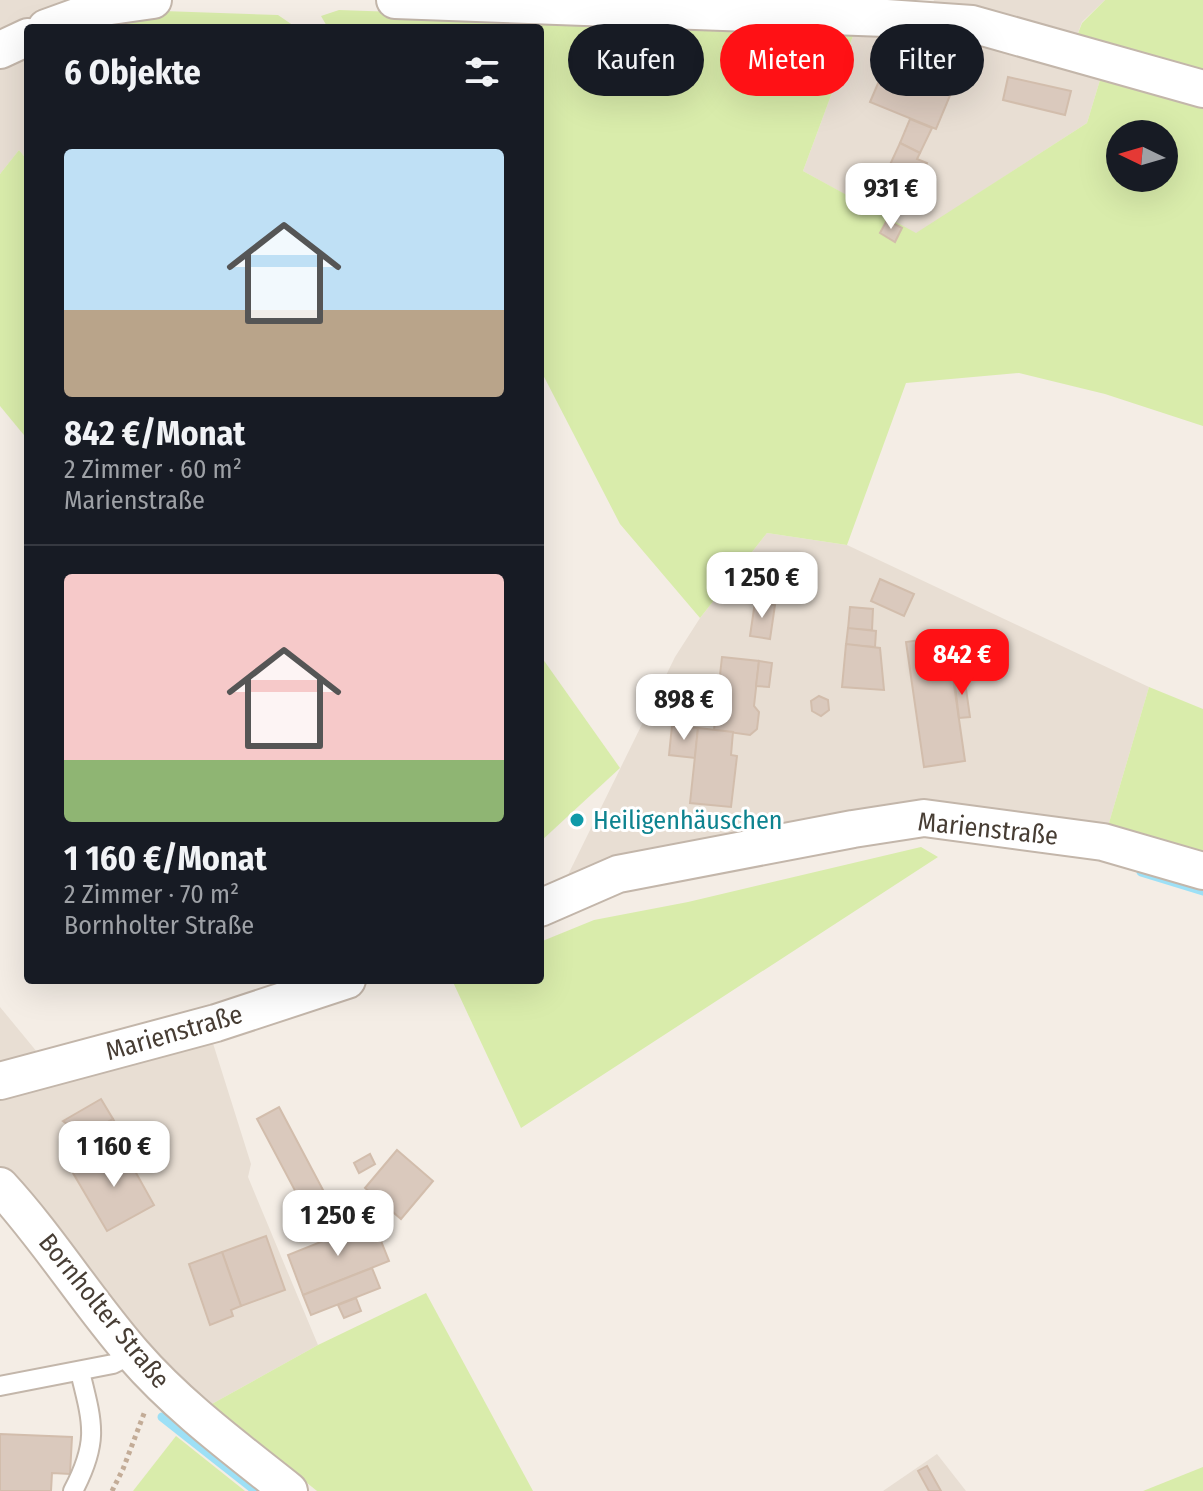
<!DOCTYPE html>
<html lang="de">
<head>
<meta charset="utf-8">
<style>
  body { margin:0; font-family:"Fira Sans Condensed",sans-serif; background:#242831; color:#f1f3f6; height:100vh; display:flex; flex-direction:column; font-size:30px; white-space:nowrap }
  * { box-sizing:border-box; margin:0 }
  p { font-size:26px; color:#9ea1a6 }
  .icon { flex:none; width:44px; height:44px; fill:none; stroke:currentColor; stroke-width:2; stroke-linecap:round; stroke-linejoin:round }
  .map { position:relative; flex:1; overflow:hidden }
  .side { position:absolute; left:24px; top:24px; width:520px; height:960px; display:flex; flex-direction:column; background:#171b24; border-radius:8px; box-shadow:0 8px 32px #0002 }
  .side>* { flex:none }
  .hud { position:absolute; left:568px; top:24px; width:514px; height:72px; display:flex; gap:16px }
  .needle { width:52px; rotate:275deg }
  .tools { position:absolute; left:1106px; top:120px; display:grid; gap:16px }
  .tools a { display:grid; place-items:center; width:72px; height:72px; border-radius:50%; background:#171b24; box-shadow:0 8px 32px #0002; font-size:40px }
  .price { position:absolute; translate:-50% -68px; padding:0 18px; border-radius:16px; background:#fff; color:#222; font-size:26px; line-height:52px; filter:drop-shadow(0 2px 4px #0008) }
  .price::after { content:''; position:absolute; left:50%; top:48px; width:24px; height:18px; margin-left:-12px; background:inherit; clip-path:polygon(0 0,100% 0,50% 100%) }
  .price.current { background:#ff1115; color:#fff }
  ul { padding:0; list-style:none }
  li { display:grid; align-content:center; gap:16px; height:424px; padding:0 40px }
  li+li { border-top:2px solid #363941 }
  li span { display:grid; place-items:center; height:248px; border-radius:8px; color:#555 }
  li>.icon { margin-inline-start:auto }
  span .icon { width:144px; height:144px; fill:#fffc; stroke-width:1 }
  li b { font-size:34px }
  h2 { display:flex; justify-content:space-between; align-items:center; height:96px; padding:0 40px; font-size:34px }
  .tag { padding:0 28px; border-radius:36px; background:#171b24; box-shadow:0 8px 32px #0002; font-size:28px; line-height:72px }
  .tag.current { background:#ff1115; color:#fff }
  .map>svg:first-child { display:block }
  .residential { fill:#e8ded3 }
  .green { fill:#d9ecab; fill-rule:evenodd }
  .lines { fill:none; stroke-linecap:round; stroke-linejoin:round }
  .stream { stroke:#9de0f6; stroke-width:9 }
  .building { fill:#dac9bd; stroke:#d2bdac; stroke-width:2 }
  .lane-casing { stroke:#c3b6aa; stroke-width:22 }
  .street-casing { stroke:#c3b6aa; stroke-width:40 }
  .path { stroke:#c3ac97; stroke-width:5; stroke-dasharray:4 4; stroke-linecap:butt }
  .lane { stroke:#fff; stroke-width:18 }
  .street { stroke:#fff; stroke-width:36 }
  .culture-dot { fill:#0f9aa8; stroke:#fff; stroke-width:3 }
  .labels { text-anchor:middle; dominant-baseline:central; stroke-width:6; stroke-linejoin:round; paint-order:stroke }
  .culture-label { font-size:26px; fill:#0d838f; stroke:#fff; text-anchor:start }
  .street-label { font-size:26px; fill:#473d34; stroke:#fff }
</style>
</head>
<body>
<div class="map">
<svg width="1203" height="1491" viewBox="0 0 1203 1491">
  <rect width="100%" height="100%" fill="#f4ede5"/>
  <g class="residential">
    <polygon points="0,0 77,0 61,4 0,33"/>
    <polygon points="934,0 1105,0 1082,22 1075,41 932,6"/>
    <polygon points="856,28 972,34 1103,70 1087,123 916,234 803,171"/>
    <polygon points="28,58 28,161 19,150 0,174 0,68"/>
    <polygon points="767,533 847,545 1149,687 1106,833 909,804 564,883 675,657 700,618"/>
    <polygon points="0,1007 56,1075 211,1037 251,1164 248,1177 318,1345 210,1405 144,1346 0,1166"/>
    <polygon points="937,1454 966,1491 883,1491"/>
  </g>
  <g class="green">
    <polygon points="1105,0 1203,0 1203,72 1075,41 1082,23"/>
    <path d="M339,10L856,28L803,171L916,233L1087,123L1103,70L1203,98V426L1105,394L1019,373L906,383L847,545L767,533L700,618L620,524L540,369V28H328L321,16ZM1120,134H1164V178H1120Z"/>
    <polygon points="163,11 278,15 297,28 100,28 117,19"/>
    <polygon points="19,150 28,161 28,440 0,406 0,174"/>
    <polygon points="540,655 620,768 540,842"/>
    <polygon points="1149,687 1203,709 1203,859 1106,833"/>
    <polygon points="921,847 938,857 521,1128 452,980 540,980 540,942 594,920 688,902"/>
    <polygon points="426,1293 533,1491 317,1491 210,1405 318,1345"/>
    <polygon points="176,1436 245,1491 133,1491"/>
    <polygon points="1203,1467 1203,1491 1143,1491"/>
  </g>
  <g class="lines">
    <g class="stream">
      <polyline points="1141,872 1203,891"/>
      <polyline points="162,1417 256,1491"/>
    </g>
  </g>
  <g class="building">
    <polygon points="894,46 959,74 936,129 870,102"/>
    <polygon points="1008,77 1071,91 1065,115 1003,100"/>
    <polygon points="910,119 932,128 920,153 900,143"/>
    <polygon points="900,143 920,153 917,159 927,163 918,182 888,169"/>
    <polygon points="887,220 902,228 895,242 880,233"/>
    <polygon points="880,579 914,594 904,616 871,601"/>
    <polygon points="755,602 775,605 770,639 750,636"/>
    <polygon points="850,607 873,609 872,630 848,629"/>
    <polygon points="848,628 876,631 875,647 846,645"/>
    <polygon points="947,636 965,761 924,767 906,642"/>
    <polygon points="846,644 880,648 884,690 842,687"/>
    <polygon points="722,657 759,661 754,706 759,712 757,729 750,735 714,730"/>
    <polygon points="759,661 772,663 769,687 756,686"/>
    <polygon points="964,675 970,717 959,718 954,677"/>
    <polygon points="819,696 828,700 829,710 821,716 812,711 811,701"/>
    <polygon points="672,726 698,728 695,758 669,755"/>
    <polygon points="698,728 733,732 731,755 737,756 731,807 690,803"/>
    <polygon points="101,1099 113,1119 83,1136 63,1121"/>
    <polygon points="279,1107 331,1205 309,1217 257,1119"/>
    <polygon points="113,1119 127,1144 96,1160 83,1136"/>
    <polygon points="121,1146 154,1205 107,1231 73,1173"/>
    <polygon points="397,1150 433,1181 401,1219 365,1188"/>
    <polygon points="370,1154 375,1164 359,1173 354,1163"/>
    <polygon points="373,1221 389,1261 303,1295 288,1255"/>
    <polygon points="266,1236 285,1290 241,1306 222,1252"/>
    <polygon points="222,1252 241,1306 231,1310 233,1316 210,1325 189,1264"/>
    <polygon points="372,1268 380,1288 311,1315 303,1295"/>
    <polygon points="356,1298 361,1311 344,1318 338,1305"/>
    <polygon points="0,1434 72,1437 70,1474 52,1473 51,1491 0,1491"/>
    <polygon points="927,1466 941,1491 929,1491 918,1471"/>
  </g>
  <g class="lines">
    <g class="lane-casing">
      <g id="lane">
        <polyline points="0,1386 113,1364 133,1354"/>
        <path d="M73,1491C99,1442 93,1424 80,1372"/>
      </g>
    </g>
    <g class="street-casing">
      <g id="street">
        <polyline points="395,0 886,18 972,24 1203,89"/>
        <polyline points="46,28 104,7 153,0"/>
        <polyline points="0,50 28,37"/>
        <polyline points="540,908 618,874 853,829 924,818 1103,842 1203,871"/>
        <polyline points="0,1081 216,1023 347,980"/>
        <path d="M0,1186C48,1238 86,1300 133,1354C178,1406 235,1448 289,1491"/>
      </g>
    </g>
    <polyline class="path" points="112,1491 123,1469 145,1411"/>
    <use href="#lane" class="lane"/>
    <use href="#street" class="street"/>
  </g>
  <circle class="culture-dot" cx="577" cy="820" r="8"/>
  <g class="labels">
    <g class="culture-label">
      <text x="593" y="820">Heiligenhäuschen</text>
    </g>
    <g class="street-label">
      <text transform="translate(988 829) rotate(6)">Marienstraße</text>
      <text transform="translate(174 1033) rotate(-16)">Marienstraße</text>
      <text transform="translate(104 1311) rotate(51)">Bornholter Straße</text>
    </g>
  </g>
</svg>
<div class="tools">
<a><svg class="needle" viewBox="-14 -14 28 28"><path d="M0-13l5 13h-10z" fill="#e53935"/><path d="M0 13l5-13h-10z" fill="#9ea1a6"/></svg></a>
</div>
<b class="price" style="left:891px;top:231px">931 €</b>
<b class="price" style="left:762px;top:620px">1 250 €</b>
<b class="price current" style="left:962px;top:697px">842 €</b>
<b class="price" style="left:684px;top:742px">898 €</b>
<b class="price" style="left:114px;top:1189px">1 160 €</b>
<b class="price" style="left:338px;top:1258px">1 250 €</b>
<div class="hud">
<a class="tag">Kaufen</a>
<a class="tag current">Mieten</a>
<a class="tag">Filter</a>
</div>
<section class="side">
<h2>6 Objekte<svg class="icon" aria-label="filters" viewBox="0 0 24 24"><path d="M4 7h16M4 17h16"/><circle cx="9" cy="7" r="2"/><circle cx="15" cy="17" r="2"/></svg></h2>
<ul>
<li><span style="background:linear-gradient(#bfe0f5 65%,#b9a48a 0)"><svg class="icon" aria-label="home" viewBox="0 0 24 24"><path d="M3 11l9-7 9 7M6 9v11h12V9"/></svg></span><div><b>842 €/Monat</b><p>2 Zimmer · 60 m²</p><p>Marienstraße</p></div></li>
<li><span style="background:linear-gradient(#f6c9c9 75%,#8fb573 0)"><svg class="icon" aria-label="home" viewBox="0 0 24 24"><path d="M3 11l9-7 9 7M6 9v11h12V9"/></svg></span><div><b>1 160 €/Monat</b><p>2 Zimmer · 70 m²</p><p>Bornholter Straße</p></div></li>
</ul>
</section>
</div>
</body>
</html>
